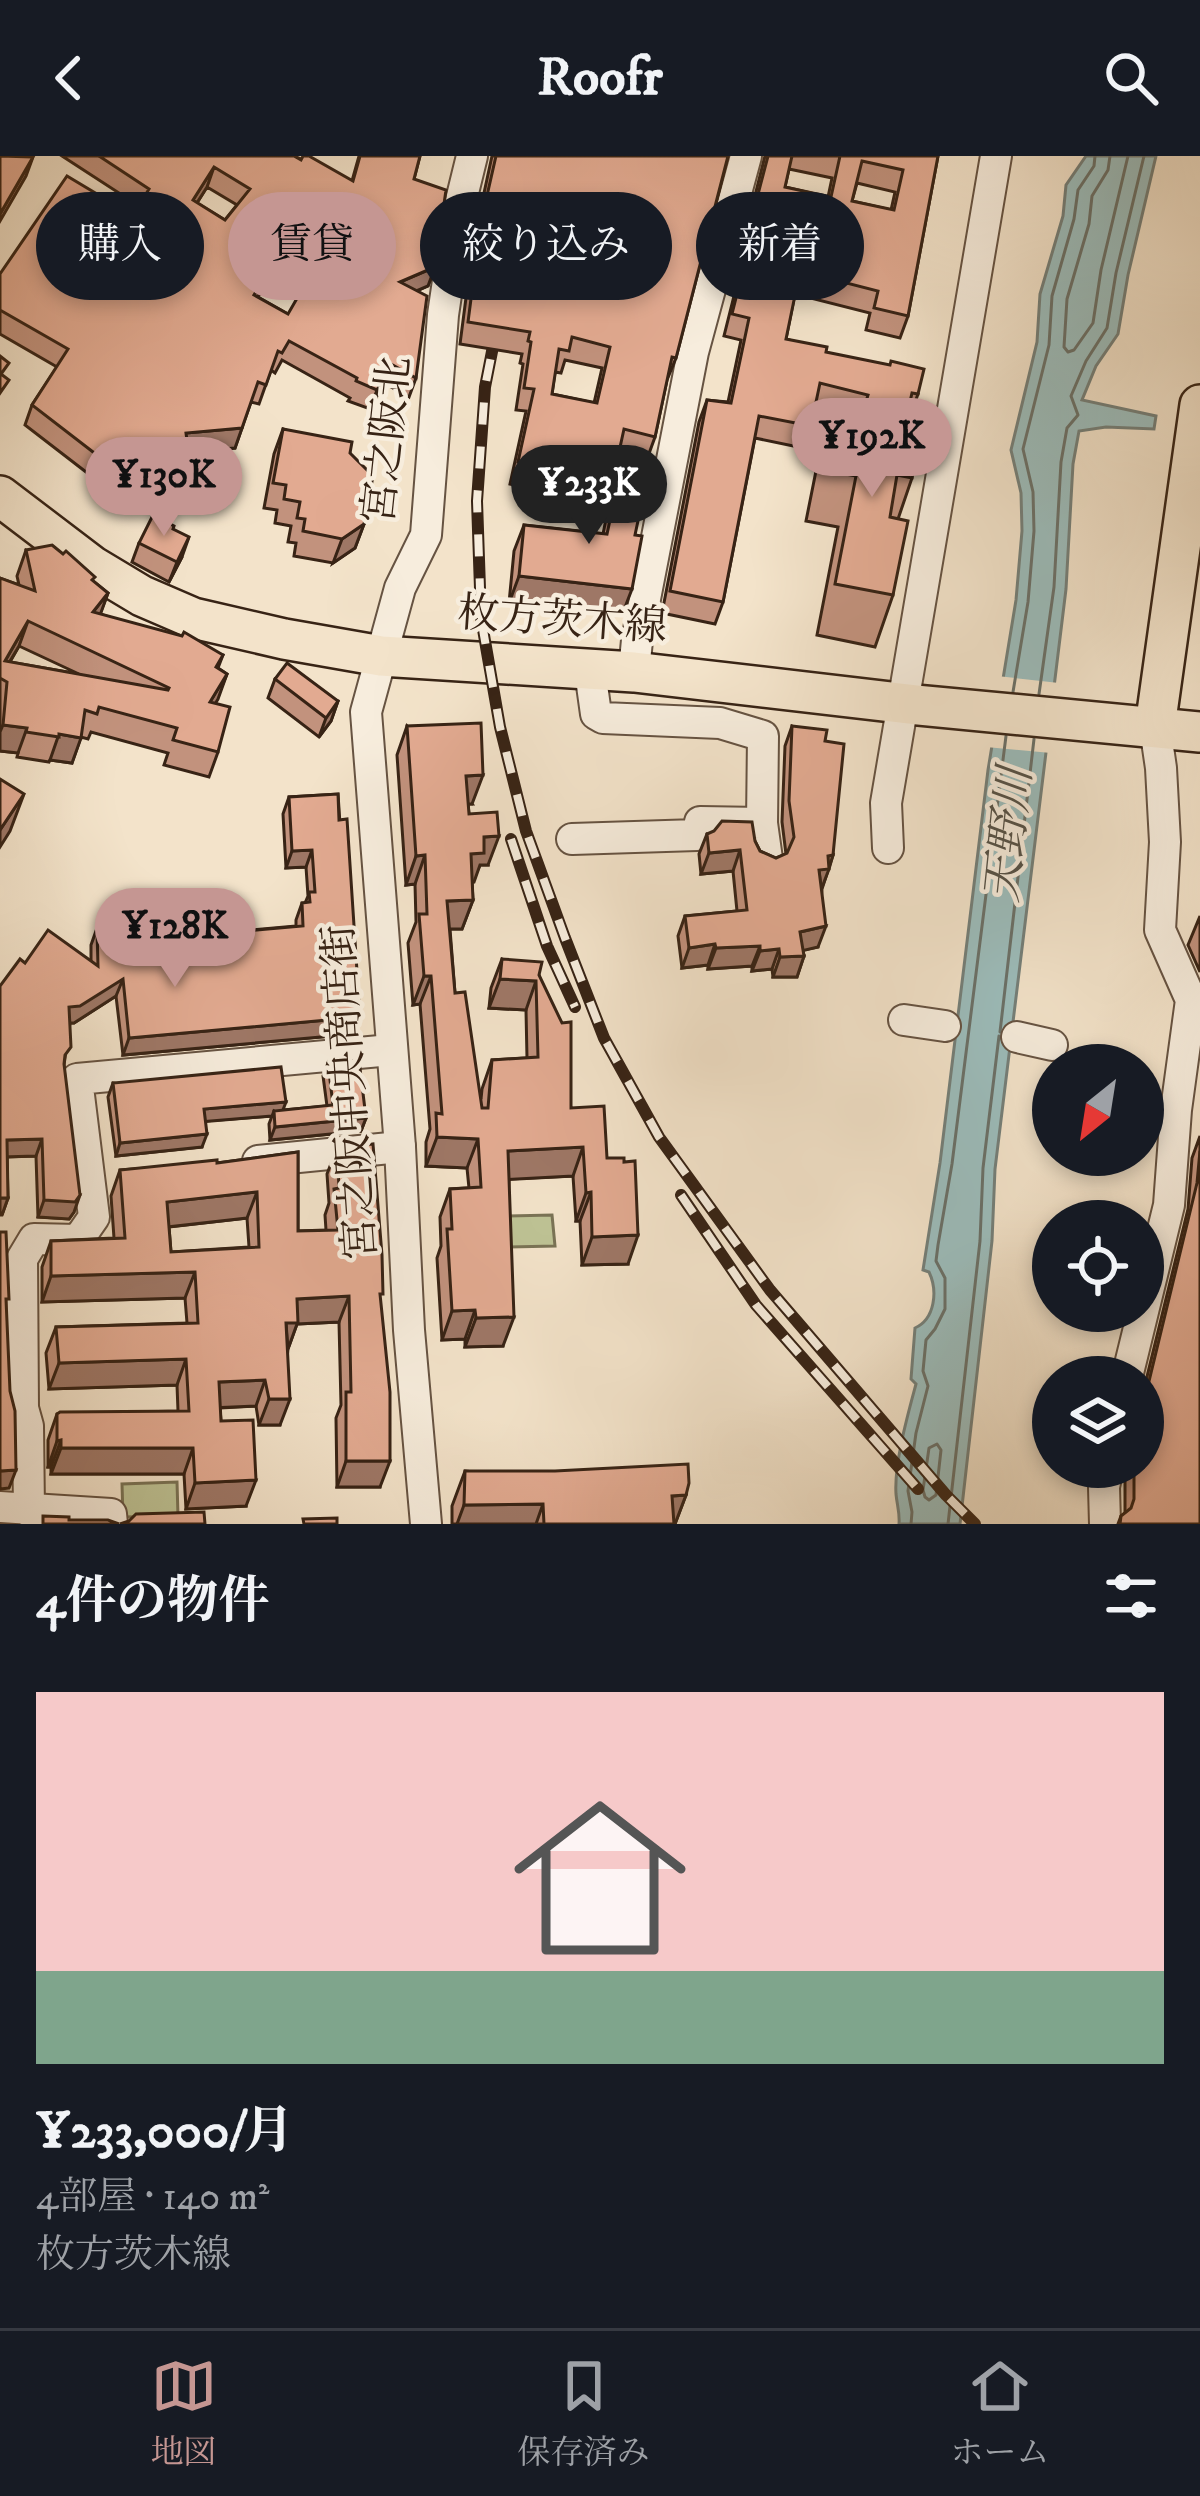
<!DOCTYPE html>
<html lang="ja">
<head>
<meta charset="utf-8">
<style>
  body { margin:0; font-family:"IM FELL DW Pica","Noto Serif JP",serif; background:#242831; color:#f1f3f6; height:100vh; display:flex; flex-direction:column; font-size:45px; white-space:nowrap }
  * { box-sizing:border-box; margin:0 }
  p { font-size:39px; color:#9ea1a6 }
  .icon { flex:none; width:66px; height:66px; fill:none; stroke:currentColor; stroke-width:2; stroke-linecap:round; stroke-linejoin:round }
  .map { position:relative; height:1368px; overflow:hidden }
  .drawer { display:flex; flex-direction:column; background:#171b24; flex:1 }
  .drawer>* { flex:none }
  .banner { position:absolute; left:36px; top:36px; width:1128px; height:108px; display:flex; gap:24px }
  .needle { width:78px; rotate:210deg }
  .buttons { position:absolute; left:1032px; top:888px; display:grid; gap:24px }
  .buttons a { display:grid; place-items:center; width:132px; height:132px; border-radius:50%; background:#171b24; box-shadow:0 6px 18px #0003; font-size:60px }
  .price { position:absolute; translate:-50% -102px; padding:0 27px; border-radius:42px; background:#c59692; color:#111; font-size:39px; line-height:78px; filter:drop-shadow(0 3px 6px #0008) }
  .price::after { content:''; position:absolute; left:50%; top:72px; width:36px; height:27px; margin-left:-18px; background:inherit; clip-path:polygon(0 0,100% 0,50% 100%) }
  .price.selected { background:#222; color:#fff }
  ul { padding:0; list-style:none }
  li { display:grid; align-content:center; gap:24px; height:636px; padding:0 36px }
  li span { display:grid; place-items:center; height:372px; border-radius:0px; color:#555 }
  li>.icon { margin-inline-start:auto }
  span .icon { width:216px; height:216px; fill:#fffc; stroke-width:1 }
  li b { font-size:51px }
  h2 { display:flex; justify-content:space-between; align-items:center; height:144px; padding:0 36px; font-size:51px }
  .pill { padding:0 42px; border-radius:54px; background:#171b24; box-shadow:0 6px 18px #0003; font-size:42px; line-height:108px }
  .pill.selected { background:#c59692; color:#111 }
  header { display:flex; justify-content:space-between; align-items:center; height:156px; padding:0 36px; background:#171b24; font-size:54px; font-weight:700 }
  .menu { display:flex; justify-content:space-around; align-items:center; height:168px; border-top:3px solid #363941; background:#171b24; font-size:33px; color:#9ea1a6 }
  .menu a { display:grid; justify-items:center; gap:6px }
  .menu .selected { color:#c59692 }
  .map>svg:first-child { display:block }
  .green { fill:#bec395; stroke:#7a7355; stroke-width:3 }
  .water { fill:#9cbdbc; stroke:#747f79; stroke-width:3 }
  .pier { fill:#f3e3ca }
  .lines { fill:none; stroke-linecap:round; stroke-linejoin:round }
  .shore { stroke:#6a7068; stroke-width:3 }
  .minor-casing { stroke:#665342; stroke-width:34 }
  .major-casing { stroke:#372315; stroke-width:44 }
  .minor { stroke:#f7eddd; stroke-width:30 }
  .major { stroke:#f3e3ca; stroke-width:39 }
  .rail-casing { stroke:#372315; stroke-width:12 }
  .rail { stroke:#f7eddd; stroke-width:8; stroke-dasharray:22; stroke-linecap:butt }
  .wall { fill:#c2927d; stroke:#372315; stroke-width:3; fill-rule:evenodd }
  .shaded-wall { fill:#9e7766; stroke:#372315; stroke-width:3 }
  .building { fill:#e2aa91; stroke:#372315; stroke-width:3; fill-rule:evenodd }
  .labels { text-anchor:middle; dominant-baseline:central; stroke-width:9; stroke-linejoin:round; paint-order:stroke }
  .street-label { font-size:42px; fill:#372315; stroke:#f7eddd }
  .water-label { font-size:45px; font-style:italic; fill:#555147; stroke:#f7eddd }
</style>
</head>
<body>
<header><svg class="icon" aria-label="back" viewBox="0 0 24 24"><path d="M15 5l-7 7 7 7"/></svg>Roofr<svg class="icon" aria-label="search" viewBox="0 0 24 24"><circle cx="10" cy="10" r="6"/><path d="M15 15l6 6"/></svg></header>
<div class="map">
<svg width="1200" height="1368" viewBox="0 0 1200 1368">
  <rect width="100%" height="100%" fill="#f3e3ca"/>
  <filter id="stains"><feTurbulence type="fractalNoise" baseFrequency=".00167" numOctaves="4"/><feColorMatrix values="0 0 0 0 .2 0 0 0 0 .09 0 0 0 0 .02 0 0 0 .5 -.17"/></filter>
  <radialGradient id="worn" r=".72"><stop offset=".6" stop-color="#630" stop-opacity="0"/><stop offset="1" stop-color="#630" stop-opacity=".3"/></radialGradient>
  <g class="green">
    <polygon points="552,1059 555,1090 509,1091 506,1060"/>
    <polygon points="177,1326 178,1360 123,1361 122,1328"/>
  </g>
  <path class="water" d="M1086,0H1156L1128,119L1118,178L1096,210L1082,244L1156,260L1154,273L1106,271L1079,275L1073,308L1066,433L995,1013L992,1085L960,1368H899C900,1357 897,1349 896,1338C894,1307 908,1258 916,1228L911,1223L915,1172C935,1163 938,1135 929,1116L923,1114L940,1007L988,614L1016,444L1022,375L1021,337L1011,294L1037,186L1040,138L1063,60L1066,29Z"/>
  <polygon class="pier" points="997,520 1059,527 1051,597 986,591"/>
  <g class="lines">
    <g class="shore">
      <polyline points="1110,0 1108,14 1092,40 1089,68 1067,143 1064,191 1068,196 1074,194 1093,167 1101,114 1128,0"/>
      <polyline points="1013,536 1028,446 1034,375 1033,336 1023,293 1049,189 1052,140 1074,63 1078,34 1094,10 1095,0"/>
      <polyline points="1039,538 1054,431 1061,306 1067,272 1078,259 1071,240 1086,205 1107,172 1116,117 1144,0"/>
      <polyline points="1000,876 1034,583"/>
      <polygon points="937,1288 941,1294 936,1339 929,1344 925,1341 923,1334 929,1292"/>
      <polyline points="911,1368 912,1356 908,1335 916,1277 928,1230 923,1215 926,1184 935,1173 945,1153 945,1122 936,1105 938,1089 952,1008 1006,580"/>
      <polyline points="948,1368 980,1085 983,1012 999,880"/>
    </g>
    <g class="minor-casing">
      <g id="minor">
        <polyline points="590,515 596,558 603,562 720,567 763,580 762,667"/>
        <polyline points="634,516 637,484 693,196 746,0"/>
        <polyline points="572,683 697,679 700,666 762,667 767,703"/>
        <polyline points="888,692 886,647 996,0"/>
        <polyline points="904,864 945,870"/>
        <polyline points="1017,881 1052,889"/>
        <polyline points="258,1005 400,991"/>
        <polyline points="1127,1221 1169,1049 1176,954 1191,844 1160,774 1165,686 1161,612 1155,571"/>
        <polyline points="0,1351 111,1358 112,1368"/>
        <polyline points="29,1355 28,1270 23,1252 22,1103 34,1083 78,1084 94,1061 77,923 391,894"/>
        <polyline points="426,1368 409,1174 400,991 366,556 400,432 426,379 443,159 458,57 472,0"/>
        <polyline points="1105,1368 1104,1331 1108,1311"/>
      </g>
    </g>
    <g class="major-casing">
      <g id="major">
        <polyline points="0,340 92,410 142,440 193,462 284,483 381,500 634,516 917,549 1200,576"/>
        <polyline points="1155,571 1200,249"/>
      </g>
    </g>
    <use href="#minor" class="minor"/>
    <use href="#major" class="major"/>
    <g class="rail-casing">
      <g id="rail">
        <polyline points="499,160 485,231 477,345 481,462 500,571 526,675 565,782 604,882 659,981 770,1134 946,1339 975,1368"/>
        <polyline points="511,683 547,790 575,851"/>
        <polyline points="681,1039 756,1149 918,1333"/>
      </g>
    </g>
    <use href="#rail" class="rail"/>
  </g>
  <g class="wall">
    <path d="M62,0H294L352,25L359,0H420L414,23L435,111L428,130L417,135L416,222L409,241L384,227L370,253L348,245L350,242L282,204L275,217L271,214L259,248L251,246L235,292L188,296L190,307L183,327L113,305L99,326L25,269L32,249L57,211L0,178V118L95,60L76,88L126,123L146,114L156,98L127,78L139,50ZM207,31L237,49L225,64L197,47ZM308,68L367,101L346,138L288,158L258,141L276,110L281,112Z"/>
    <path d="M492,0H728L676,202L667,224L655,281L647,303L619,296L609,342L601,364L558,355L562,339L510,328L526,255L516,254L523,208L520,207L522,198L460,188L473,88ZM545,80L618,100L611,126L606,129L562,118L540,103ZM565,204L602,212L594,247L552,238L555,216L561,217Z"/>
    <path d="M765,0H938L908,160L900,182L866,174L870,157L795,138L786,183L826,196L918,238L910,260L907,259L902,272L912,322L898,363L893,439L875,491L817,479L838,371L806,365L817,310L836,259L859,263L860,261L815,250L811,270L803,292L755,282L723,446L715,468L662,457L699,266L707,244L728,246L741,184L724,180L746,92L742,91ZM789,13L832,22L828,41L785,31ZM857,27L895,36L891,54L852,45Z"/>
    <polygon points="283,273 350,297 364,368 355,392 333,407 294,400 296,387 288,386 291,370 275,367 277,354 264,352 274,298"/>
    <polygon points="619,322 635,379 622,459 509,447 514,395 524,369 603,378 609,348"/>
    <polygon points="173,373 182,401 169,426 132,406 139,387"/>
    <path d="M26,394L93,425L108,437L100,458L223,499L218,512L227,518L215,547L218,596L209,621L164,609L168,597L91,576L88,583L81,581L72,607L50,604L49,606L17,601L18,597L0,595V422L19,429L17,420ZM19,490L79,518L10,506Z"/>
    <polygon points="275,523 338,545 331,565 319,581 268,542"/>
    <polygon points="407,570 472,648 468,648 469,658 488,709 480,709 472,726 473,744 462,773 450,773 455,837 481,943 482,933 492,904 527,902 526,854 489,852 491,832 502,803 539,819 571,952 607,1002 628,1108 582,1109 580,1065 576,1065 573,1020 509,1023 503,1190 465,1191 465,1183 442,1184 437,1102 441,1090 440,1061 450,1033 469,1032 467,1012 426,1010 426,986 430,973 420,848 413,849 408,787 416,766 415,728 406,729 397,599"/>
    <polygon points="792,570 825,585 833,699 822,733 818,791 803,794 804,800 797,821 773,821 772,813 752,815 752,810 708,813 708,809 682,812 678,780 685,760 737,755 733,715 701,718 699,698 707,678 755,685 760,695 776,702 786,698 782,666 785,590"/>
    <polygon points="338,638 354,878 123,899 116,840 74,867 70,867 64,909 74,1056 69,1063 38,1061 36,1000 7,1001 8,1042 2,1059 25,807 91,805 91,789 97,772 116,772 119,763 220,777 296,770 296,764 302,747 305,747 308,740 306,711 286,712 283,658 289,641"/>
    <polygon points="1200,760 1200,816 1188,789"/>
    <polygon points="328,907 366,962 361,975 270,984 269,968 272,960 205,965 202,991 116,1000 108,941 113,927 283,954 327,950 323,920"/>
    <polygon points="1200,980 1200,1368 1118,1368 1121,1360 1125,1357 1125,1325 1130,1311 1143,1311 1150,1292 1143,1290 1143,1237 1188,1053 1192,1002"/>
    <path d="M337,992L380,1144V1331H337L336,1262L341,1249L339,1166L297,1168L288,1193L280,1269H259L256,1250L220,1252L221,1265L246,1350L186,1353L184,1318H51V1311H48V1284L57,1258L178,1255L177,1229L49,1233L46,1197L56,1171L187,1167L185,1142L42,1146V1111L51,1085L114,1082L111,1040L120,1014L217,1007L298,996V1075L326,1074L325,1059L329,1047L327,1018ZM247,1062L249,1091L171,1096L169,1071Z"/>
    <polygon points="465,1315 686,1339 675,1368 452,1368 452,1350"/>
  </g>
  <g class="shaded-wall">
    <polygon points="33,1 26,20 0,65 0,58"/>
    <polygon points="214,11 207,31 186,64 193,44"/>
    <polygon points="102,41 95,60 65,105 72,86"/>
    <polygon points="316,48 308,68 281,112 288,93"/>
    <polygon points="284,90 276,110 247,159 254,139"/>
    <polygon points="435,111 428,130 393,145 400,126"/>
    <polygon points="391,208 384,227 370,253 377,234"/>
    <polygon points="242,272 235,292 179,297 186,277"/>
    <polygon points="120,285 113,305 99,326 106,306"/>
    <polygon points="364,368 355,392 333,407 342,383"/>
    <polygon points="189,381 182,401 169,426 177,406"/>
    <polygon points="519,420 632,433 622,459 509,447"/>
    <polygon points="108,437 99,462 93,456"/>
    <polygon points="28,465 19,490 0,522 5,505"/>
    <polygon points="227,518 218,543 201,571 210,546"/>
    <polygon points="338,545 331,565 319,581 326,562"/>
    <polygon points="3,569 27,572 18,597 0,595 0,576"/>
    <polygon points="59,578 81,582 72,607 50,604"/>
    <polygon points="483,619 472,648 455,648 466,620"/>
    <polygon points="24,638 10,675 0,691 0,674"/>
    <polygon points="499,680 488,709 480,709 474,726 461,727 471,698 484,681"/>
    <polygon points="312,694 306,711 286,712 292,695"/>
    <polygon points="740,694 733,715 701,718 709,697"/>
    <polygon points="425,699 415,728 406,729 416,700"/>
    <polygon points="833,699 829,713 821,734 819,714 828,700"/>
    <polygon points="473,744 462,773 437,773 447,745"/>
    <polygon points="826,770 818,791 793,797 800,776"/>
    <polygon points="715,788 708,809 682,812 689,792"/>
    <polygon points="760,790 752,810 708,813 716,792"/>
    <polygon points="779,793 772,813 752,815 760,795"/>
    <polygon points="804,800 797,821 773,821 780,801"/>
    <polygon points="424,820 431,820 420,848 413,849"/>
    <polygon points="123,823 116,840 74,867 63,867 69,851"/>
    <polygon points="500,823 536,825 526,854 489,852"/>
    <polygon points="360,861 354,878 123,899 129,882"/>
    <polygon points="286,946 281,959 274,955 272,960 199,966 204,953"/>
    <polygon points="366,962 361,975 270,984 275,971"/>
    <polygon points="207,978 202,991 116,1000 120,987"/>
    <polygon points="437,981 478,983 467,1012 426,1010"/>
    <polygon points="42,983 36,1000 1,1001 7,984"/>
    <polygon points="583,991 573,1020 498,1024 508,995"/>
    <polygon points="257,1036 247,1062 158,1072 167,1046"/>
    <polygon points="591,1036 580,1065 576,1065 586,1037"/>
    <polygon points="80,1039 74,1056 69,1063 38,1061 44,1044"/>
    <polygon points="0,1042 8,1042 2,1059 0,1059"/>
    <polygon points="638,1079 628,1108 582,1109 592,1081"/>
    <polygon points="195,1116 185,1142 42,1146 51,1120"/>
    <polygon points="349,1140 339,1166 297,1168 288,1193 286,1167 297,1143"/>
    <polygon points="475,1154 465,1183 442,1184 452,1155"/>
    <polygon points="514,1161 503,1190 465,1191 476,1162"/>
    <polygon points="186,1203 177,1229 49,1233 59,1207"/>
    <polygon points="265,1224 256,1250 210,1252 219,1226"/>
    <polygon points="269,1243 290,1243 280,1269 259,1269"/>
    <polygon points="61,1284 51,1311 48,1311 57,1285"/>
    <polygon points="61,1292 193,1292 184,1318 51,1318"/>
    <polygon points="346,1305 390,1305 380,1331 337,1331"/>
    <polygon points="16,1314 9,1332 0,1333 0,1315"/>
    <polygon points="256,1324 246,1350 186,1353 195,1327"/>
    <polygon points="686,1339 675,1368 662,1368 672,1340"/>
    <polygon points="543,1348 536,1368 457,1368 464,1349"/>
  </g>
  <g class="building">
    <polygon points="0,0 33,1 0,58"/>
    <path d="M99,0H294L301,4L303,0H309L353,25L360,0H420L414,23L446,34L440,76L433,97L436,98L435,111L400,126L427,140L416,222L391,208L377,234L356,225L357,222L289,185L282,197L278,195L266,229L258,226L242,272L186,277L190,307L120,285L106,306L32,249L68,193L0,154V118L67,20L102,41L72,86L126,123L136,108L146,114L166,80L134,58L149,33ZM214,11L250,33L225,64L193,44ZM316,48L377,83L346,138L311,118L288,158L254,139L284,90L288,93Z"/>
    <path d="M496,0H728L676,202L672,201L655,281L624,273L609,342L566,333L570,317L518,306L534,233L524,232L531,186L528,185L530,176L468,166L481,66ZM550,57L626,78L614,127L607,125L606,129L562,118L564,108L540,103ZM572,181L610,191L597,247L552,238L559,193L569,195Z"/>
    <path d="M768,0H792L785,31L831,41L840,0H838H938L908,160L874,152L878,135L800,115L786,183L827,191L826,196L890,209L891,205L924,213L918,238L912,237L907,259L865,249L868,239L820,227L811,270L759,260L723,446L670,435L707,244L731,247L749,162L732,158L754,70L750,69ZM862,5L903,14L894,54L852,45Z"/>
    <polygon points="0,200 9,207 1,218 9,224 0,237"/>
    <polygon points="836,259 921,276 912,322 897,319 890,361 908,365 893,439 835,428 856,320 825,314"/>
    <polygon points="283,273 352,286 350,297 373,320 364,368 342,383 303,375 305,363 297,362 300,346 284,343 286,329 273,327"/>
    <polygon points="619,322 646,327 635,379 642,380 632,433 519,420 524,369 607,378"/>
    <polygon points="153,359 174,370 173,373 189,381 177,406 139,387"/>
    <path d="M52,389L63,398L66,395L95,421L92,424L108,437L93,456L182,480L184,476L223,499L216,511L227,518L210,546L230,551L218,596L173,584L177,572L99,551L97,558L85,554L81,582L59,578V581L26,576L27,572L3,569L7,526L0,522V422L35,435L26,394ZM28,465L169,532L168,534L5,505Z"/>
    <polygon points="287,507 338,545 326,562 275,523"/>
    <polygon points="481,567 483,619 466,620 469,658 497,656 499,680 484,681 484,697 471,698 473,744 447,745 455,837 465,836 482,952 488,952 492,904 538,901 536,825 500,823 502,803 542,806 539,819 562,867 571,866 571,952 604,950 607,1002 624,1002 624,1006 635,1005 638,1079 592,1081 591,1036 586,1037 583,991 508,995 514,1161 476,1162 475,1154 452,1155 447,1073 452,1073 450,1033 481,1031 478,983 437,981 436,957 442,958 431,820 424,820 419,758 427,758 425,699 416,700 407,570"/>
    <polygon points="792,570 827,574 825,585 844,588 833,699 828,700 829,713 819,714 826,770 800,776 804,800 780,801 779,793 760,795 760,790 716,792 715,788 689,792 685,760 747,754 740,694 709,697 707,678 714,675 722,665 752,666 755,685 760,695 776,702 787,697 794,681 789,645"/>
    <polygon points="0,623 24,638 0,674"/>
    <polygon points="338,638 339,664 347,663 360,861 129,882 123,823 80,850 69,851 71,891 65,899 64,908 80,1039 75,1046 44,1044 42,983 7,984 8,1042 0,1042 0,830 20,803 25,807 48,774 98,810 97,772 120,772 119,763 151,760 152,768 200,763 201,776 219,773 220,777 303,770 302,747 310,746 309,736 315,736 312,694 292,695 289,641"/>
    <polygon points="359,904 366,962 275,971 274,955 333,949 328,907"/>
    <polygon points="281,911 286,946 204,953 207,978 120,987 113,927"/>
    <path d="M373,988L382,1099L383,1138H380L390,1236V1305H346V1236H351L349,1140L297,1143L298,1167H286L290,1243H269L265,1224L219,1226L221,1265L253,1264L256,1324L195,1327L193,1292H61V1284L57,1285V1258L60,1256L189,1255L186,1203L59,1207L56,1171L198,1167L195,1116L51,1120V1085L125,1082L120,1014L217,1004V1007L298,996V1075L338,1074L334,1033L339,1032L337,992ZM257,1036L259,1091L171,1096L167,1046Z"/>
    <polygon points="1200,995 1200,1368 1120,1368 1121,1360 1131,1352 1134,1343 1134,1311 1143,1311 1143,1299 1151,1300 1159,1266 1143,1262 1143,1250 1197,1027"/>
    <polygon points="0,1076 6,1076 9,1143 6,1143 10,1235 15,1255 16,1314 0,1315"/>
    <polygon points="688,1308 689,1327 686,1339 672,1340 674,1368 544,1368 543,1348 464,1349 465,1315 555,1315"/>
    <polygon points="204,1356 205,1368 120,1368 129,1365 136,1358"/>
    <polygon points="43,1360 69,1361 69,1364 108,1364 119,1368 43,1368"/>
    <polygon points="337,1362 337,1368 304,1368 303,1363"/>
  </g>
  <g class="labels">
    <g class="street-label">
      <text transform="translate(388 284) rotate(-84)">宮之阪北</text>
      <text transform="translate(562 465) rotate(4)">枚方茨木線</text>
      <text transform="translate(351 936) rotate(-94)">宮之阪中央商店街</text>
    </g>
    <g class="water-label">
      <text transform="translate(1010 679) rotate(-84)">天野川</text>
    </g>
  </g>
  <rect width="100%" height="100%" filter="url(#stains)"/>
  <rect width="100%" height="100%" fill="url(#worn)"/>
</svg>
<div class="buttons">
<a><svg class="needle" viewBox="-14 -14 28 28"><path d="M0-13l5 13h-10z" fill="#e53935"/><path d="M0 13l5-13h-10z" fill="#9ea1a6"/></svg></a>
<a><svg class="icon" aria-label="locate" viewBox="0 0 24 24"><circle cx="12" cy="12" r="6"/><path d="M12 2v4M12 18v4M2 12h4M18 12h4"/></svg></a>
<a><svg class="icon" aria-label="layers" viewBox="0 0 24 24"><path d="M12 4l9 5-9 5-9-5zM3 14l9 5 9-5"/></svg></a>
</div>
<b class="price" style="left:872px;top:344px">¥192K</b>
<b class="price" style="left:164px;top:383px">¥130K</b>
<b class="price selected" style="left:589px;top:391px">¥233K</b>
<b class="price" style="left:175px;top:834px">¥128K</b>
<div class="banner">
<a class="pill">購入</a>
<a class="pill selected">賃貸</a>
<a class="pill">絞り込み</a>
<a class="pill">新着</a>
</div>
</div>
<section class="drawer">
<h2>4件の物件<svg class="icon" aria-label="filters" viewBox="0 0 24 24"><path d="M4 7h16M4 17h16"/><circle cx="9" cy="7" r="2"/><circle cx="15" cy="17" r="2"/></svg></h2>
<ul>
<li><span style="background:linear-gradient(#f6c9c9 75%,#7fa58c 0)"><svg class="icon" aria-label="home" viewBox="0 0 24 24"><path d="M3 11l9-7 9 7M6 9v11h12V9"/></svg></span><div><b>¥233,000/月</b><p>4部屋 · 140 m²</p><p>枚方茨木線</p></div></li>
</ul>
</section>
<nav class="menu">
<a class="selected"><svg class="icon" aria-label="map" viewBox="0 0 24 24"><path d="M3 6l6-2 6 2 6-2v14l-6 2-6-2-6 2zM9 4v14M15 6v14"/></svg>地図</a>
<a><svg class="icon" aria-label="saved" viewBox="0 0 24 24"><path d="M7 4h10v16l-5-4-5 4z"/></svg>保存済み</a>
<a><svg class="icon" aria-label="home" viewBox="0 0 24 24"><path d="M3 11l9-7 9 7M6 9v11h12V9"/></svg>ホーム</a>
</nav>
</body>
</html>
